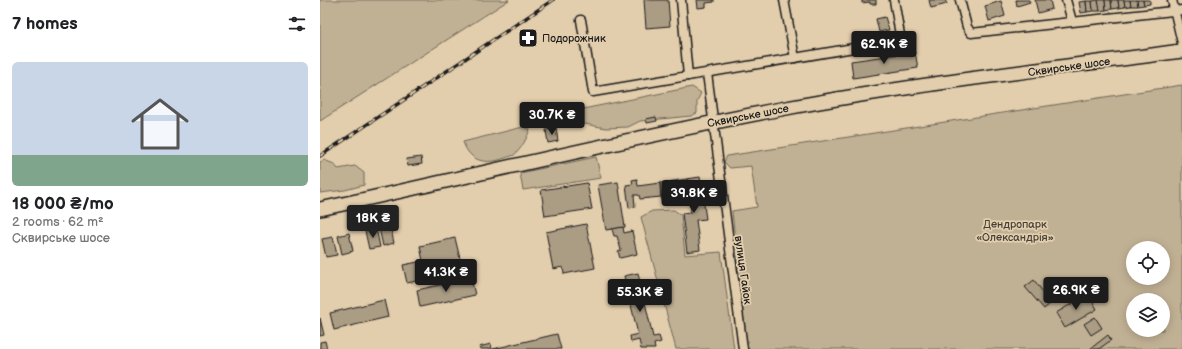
<!DOCTYPE html>
<html lang="en">
<head>
<meta charset="utf-8">
<style>
  body { margin:0; font-family:"Balsamiq Sans",sans-serif; background:#f6f6f6; color:#202124; height:100vh; display:flex; flex-direction:column; font-size:15px; white-space:nowrap }
  * { box-sizing:border-box; margin:0 }
  p { font-size:13px; color:#757577 }
  .icon { flex:none; width:22px; height:22px; fill:none; stroke:currentColor; stroke-width:2; stroke-linecap:round; stroke-linejoin:round }
  .map { position:relative; flex:1; overflow:hidden }
  .drawer { display:flex; flex-direction:column; background:#fff; width:320px }
  .drawer>* { flex:none }
  .controls { position:absolute; left:806px; top:241px; display:grid; gap:8px }
  .controls a { display:grid; place-items:center; width:44px; height:44px; border-radius:50%; background:#fff; box-shadow:0 2px 10px #0003; font-size:20px }
  .price { position:absolute; translate:-50% -34px; padding:0 9px; border-radius:4px; background:#1c1c1c; color:#fff; font-size:13px; line-height:26px; filter:drop-shadow(0 1px 2px #0008) }
  .price::after { content:''; position:absolute; left:50%; top:24px; width:12px; height:9px; margin-left:-6px; background:inherit; clip-path:polygon(0 0,100% 0,50% 100%) }
  .price.on { background:#222; color:#fff }
  ul { padding:0; list-style:none }
  li { display:grid; align-content:center; gap:8px; height:212px; padding:0 12px }
  li span { display:grid; place-items:center; height:124px; border-radius:6px; color:#555 }
  li>.icon { margin-inline-start:auto }
  span .icon { width:72px; height:72px; fill:#fffc; stroke-width:1 }
  li b { font-size:17px }
  h2 { display:flex; justify-content:space-between; align-items:center; height:48px; padding:0 12px; font-size:17px }
  main { display:flex; flex:1; min-height:0 }
  .map>svg:first-child { display:block }
  .green { fill:#c1b194; stroke:#6e6658; fill-rule:evenodd }
  .building { fill:#ab9c84; stroke:#1c1c1c }
  .lines { fill:none; stroke-linecap:round; stroke-linejoin:round }
  .street-casing { stroke:#1c1c1c; stroke-width:11 }
  .primary-casing { stroke:#1c1c1c; stroke-width:16 }
  .street { stroke:#e2cdac; stroke-width:8 }
  .primary { stroke:#e2cdac; stroke-width:13 }
  .rail-casing { stroke:#1c1c1c; stroke-width:3.5 }
  .rail { stroke:#e2cdac; stroke-width:2; stroke-dasharray:6; stroke-linecap:butt }
  .labels { text-anchor:middle; dominant-baseline:central; stroke-width:3.5; stroke-linejoin:round; paint-order:stroke }
  .poi-label { font-size:11px; fill:#1c1c1c; stroke:#e2cdac; text-anchor:start }
  .street-label { font-size:11px; fill:#1c1c1c; stroke:#e2cdac }
  .park-label { font-size:11px; fill:#45413a; stroke:#e2cdac }
</style>
</head>
<body>
<main>
<section class="drawer">
<h2>7 homes<svg class="icon" aria-label="filters" viewBox="0 0 24 24"><path d="M4 7h16M4 17h16"/><circle cx="9" cy="7" r="2"/><circle cx="15" cy="17" r="2"/></svg></h2>
<ul>
<li><span style="background:linear-gradient(#c9d6e8 75%,#7fa58c 0)"><svg class="icon" aria-label="home" viewBox="0 0 24 24"><path d="M3 11l9-7 9 7M6 9v11h12V9"/></svg></span><div><b>18 000 ₴/mo</b><p>2 rooms · 62 m²</p><p>Сквирське шосе</p></div></li>
</ul>
</section>
<div class="map">
<svg width="862" height="349" viewBox="0 0 862 349">
  <rect width="100%" height="100%" fill="#e2cdac"/>
  <filter id="ink" filterUnits="userSpaceOnUse"><feTurbulence type="fractalNoise" baseFrequency=".025" numOctaves="2"/><feDisplacementMap in="SourceGraphic" scale="8" xChannelSelector="R" yChannelSelector="G"/><feConvolveMatrix kernelMatrix="1 2 1 2 8 2 1 2 1" color-interpolation-filters="sRGB"/></filter>
  <g filter="url(#ink)">
    <g class="green">
      <polygon points="0,0 189,0 0,121"/>
      <path d="M862,85V349H427L412,211L437,207L431,166L410,168L404,162L407,156ZM813,248H843V278H813ZM813,300H843V330H813Z"/>
      <polygon points="372,87 381,93 377,101 377,113 371,116 320,121 308,127 286,128 249,121 247,116 253,111"/>
      <path d="M203,127L210,129C208,136 201,150 194,155C192,156 188,157 185,158C166,165 150,162 143,142Z"/>
      <polygon points="276,157 281,178 203,190 200,173"/>
      <polygon points="4,160 14,164 18,169 35,166 44,173 44,185 25,190 0,193 0,162"/>
      <polygon points="354,210 361,215 365,255 401,252 414,349 356,349 321,217 332,211"/>
    </g>
    <g class="building">
      <polygon points="324,0 348,0 350,26 326,28"/>
      <polygon points="377,0 394,0 394,2 386,3 386,7 378,8"/>
      <polygon points="542,0 556,0 556,4 550,4 550,2 542,3"/>
      <polygon points="609,0 625,0 627,4 611,8"/>
      <polygon points="696,0 709,0 710,2 697,6"/>
      <polygon points="715,0 730,0 732,9 718,13"/>
      <polygon points="778,0 785,0 786,10 780,11"/>
      <polygon points="778,0 780,11 773,11 772,1"/>
      <polygon points="785,0 791,0 792,9 786,10"/>
      <polygon points="791,0 798,0 799,8 792,9"/>
      <polygon points="798,0 804,0 805,7 799,8"/>
      <polygon points="804,0 810,0 811,6 805,7"/>
      <polygon points="810,0 817,0 818,6 811,6"/>
      <polygon points="817,0 823,0 824,5 818,6"/>
      <polygon points="823,0 830,0 830,4 824,5"/>
      <polygon points="681,1 685,16 669,21 665,6"/>
      <polygon points="766,1 767,12 761,13 759,2"/>
      <polygon points="766,1 772,1 773,11 767,12"/>
      <polygon points="565,17 569,30 559,32 556,19"/>
      <polygon points="595,52 598,68 533,78 531,61"/>
      <polygon points="336,117 337,121 327,123 326,119"/>
      <polygon points="236,128 238,141 228,143 226,130"/>
      <polygon points="101,157 102,164 88,166 87,159"/>
      <polygon points="380,177 386,219 376,220 380,250 367,252 362,213 371,212 367,179"/>
      <polygon points="317,179 318,186 340,183 341,197 320,199 319,195 314,195 315,207 309,208 306,185 313,184 312,180"/>
      <polygon points="367,179 367,183 358,185 360,199 342,201 340,183"/>
      <polygon points="298,182 305,227 286,230 278,185"/>
      <polygon points="267,183 272,209 225,216 221,190"/>
      <polygon points="266,224 275,268 244,274 243,267 233,269 226,232"/>
      <polygon points="70,225 74,243 63,246 59,228"/>
      <polygon points="303,227 304,233 312,231 317,254 300,258 298,251 301,250 297,236 294,236 292,229"/>
      <polygon points="56,228 60,247 49,249 45,231"/>
      <polygon points="29,233 33,251 22,254 18,236"/>
      <polygon points="13,237 17,255 6,257 2,239"/>
      <polygon points="135,238 143,271 87,283 83,265 103,261 100,246"/>
      <polygon points="318,273 322,292 330,290 331,296 324,298 333,337 339,336 341,342 334,344 335,349 321,349 319,340 311,342 310,336 318,334 304,276"/>
      <polygon points="151,278 155,295 100,307 97,290"/>
      <polygon points="714,280 731,303 724,309 705,287"/>
      <polygon points="768,294 777,309 745,328 736,313"/>
      <polygon points="64,300 68,317 14,330 10,313"/>
      <polygon points="775,317 782,328 771,335 764,324"/>
      <polygon points="0,318 4,335 0,336"/>
      <polygon points="237,334 241,349 173,349"/>
      <polygon points="788,335 791,340 779,349 770,349"/>
      <polygon points="5,341 7,349 0,349 0,342"/>
      <polygon points="171,344 172,349 160,349 159,347"/>
    </g>
    <g class="lines">
      <g class="street-casing">
        <g id="street">
          <polyline points="361,0 368,76"/>
          <polyline points="464,0 475,58"/>
          <polyline points="640,0 647,27 651,33 862,10"/>
          <polyline points="746,0 752,21"/>
          <polyline points="852,0 862,43"/>
          <polyline points="261,20 273,92 575,41 580,35 574,0"/>
          <polyline points="387,73 423,349"/>
        </g>
      </g>
      <g class="primary-casing">
        <path id="primary" d="M0,209C154,176 306,138 461,109C593,84 728,69 862,51"/>
      </g>
      <use href="#street" class="street"/>
      <use href="#primary" class="primary"/>
      <g class="rail-casing">
        <polyline id="rail" points="0,156 233,0"/>
      </g>
      <use href="#rail" class="rail"/>
    </g>
  </g>
  <defs>
    <g id="pharmacy-square" transform="scale(1)"><rect x="-9" y="-9" width="18" height="18" rx="4" fill="#1c1c1c" stroke="#e2cdac"/><path d="M-2-6h4v4h4v4h-4v4h-4v-4h-4v-4h4Z" fill="#fff"/></g>
  </defs>
  <g fill-rule="evenodd">
    <use href="#pharmacy-square" x="208" y="38"/>
  </g>
  <g class="labels">
    <g class="poi-label">
      <text x="222" y="38">Подорожник</text>
    </g>
    <g class="street-label">
      <text transform="translate(749 67) rotate(-8)">Сквирське шосе</text>
      <text transform="translate(428 116) rotate(-11)">Сквирське шосе</text>
      <text transform="translate(423 270) rotate(82)">вулиця Гайок</text>
    </g>
    <g class="park-label">
      <text x="695" y="224">Дендропарк<tspan x="695" dy="13">«Олександрія»</tspan></text>
    </g>
  </g>
</svg>
<div class="controls">
<a><svg class="icon" aria-label="locate" viewBox="0 0 24 24"><circle cx="12" cy="12" r="6"/><path d="M12 2v4M12 18v4M2 12h4M18 12h4"/></svg></a>
<a><svg class="icon" aria-label="layers" viewBox="0 0 24 24"><path d="M12 4l9 5-9 5-9-5zM3 14l9 5 9-5"/></svg></a>
</div>
<b class="price" style="left:564px;top:65px">62.9K ₴</b>
<b class="price" style="left:232px;top:136px">30.7K ₴</b>
<b class="price" style="left:374px;top:214px">39.8K ₴</b>
<b class="price on" style="left:53px;top:239px">18K ₴</b>
<b class="price" style="left:126px;top:293px">41.3K ₴</b>
<b class="price" style="left:756px;top:311px">26.9K ₴</b>
<b class="price" style="left:320px;top:313px">55.3K ₴</b>
</div>
</main>
</body>
</html>
